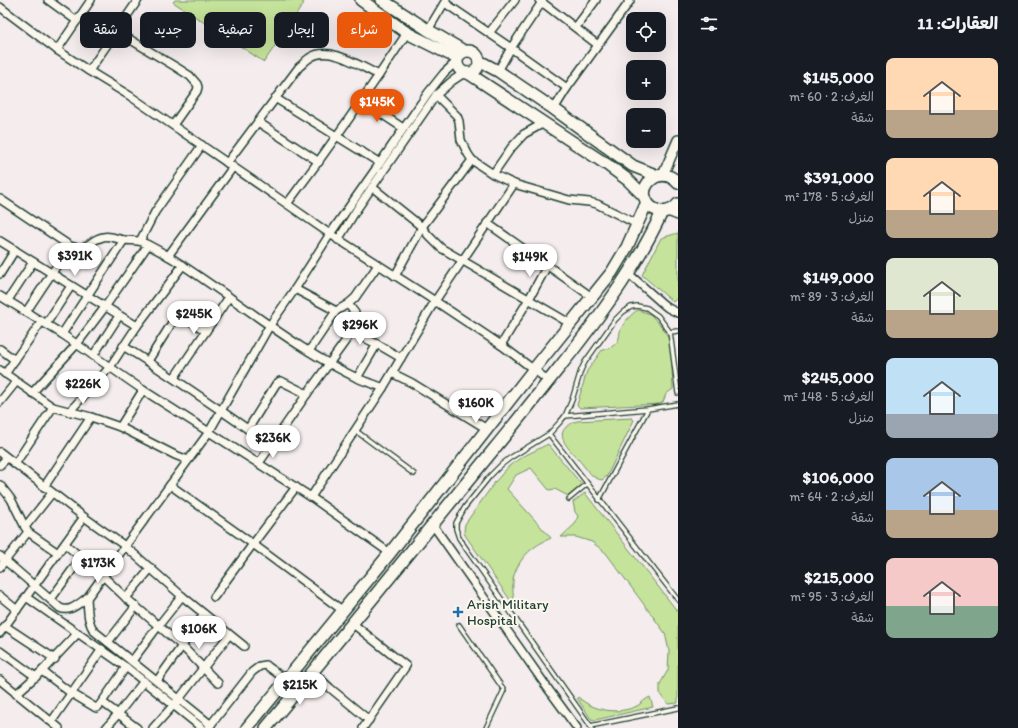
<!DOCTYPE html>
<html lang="ar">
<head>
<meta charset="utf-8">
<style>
  body { margin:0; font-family:Itim,"Playpen Sans Arabic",sans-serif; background:#242831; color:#f1f3f6; direction:rtl; height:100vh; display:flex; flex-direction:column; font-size:15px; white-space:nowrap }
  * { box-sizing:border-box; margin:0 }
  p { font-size:13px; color:#9ea1a6 }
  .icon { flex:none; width:22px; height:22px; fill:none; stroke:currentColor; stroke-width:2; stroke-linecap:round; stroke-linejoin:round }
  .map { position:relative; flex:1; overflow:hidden; direction:ltr }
  .details { display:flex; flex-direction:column; background:#171b24; width:340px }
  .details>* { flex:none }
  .banner { position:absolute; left:12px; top:12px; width:380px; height:36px; direction:rtl; display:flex; gap:8px }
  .fabs { position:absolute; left:626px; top:12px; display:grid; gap:8px }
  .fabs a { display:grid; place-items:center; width:40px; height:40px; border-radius:8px; background:#171b24; box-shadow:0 4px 16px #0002; font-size:20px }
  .price { position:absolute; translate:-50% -34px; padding:0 9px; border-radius:14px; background:#fff; color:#222; font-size:13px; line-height:26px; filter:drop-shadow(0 1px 2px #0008) }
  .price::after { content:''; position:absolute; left:50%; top:24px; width:12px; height:9px; margin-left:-6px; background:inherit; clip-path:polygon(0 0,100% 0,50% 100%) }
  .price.selected { background:#ea580c; color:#fff }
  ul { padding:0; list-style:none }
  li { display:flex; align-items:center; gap:12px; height:100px; padding:0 20px }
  li span { display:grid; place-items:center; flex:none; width:112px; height:80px; border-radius:8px; color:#555 }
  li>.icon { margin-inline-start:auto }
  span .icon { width:48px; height:48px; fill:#fffc; stroke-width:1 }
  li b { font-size:17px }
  h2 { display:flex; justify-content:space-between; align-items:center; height:48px; padding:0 20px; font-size:17px }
  .chip { padding:0 14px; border-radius:8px; background:#171b24; box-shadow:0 4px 16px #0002; font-size:14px; line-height:36px }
  .chip.selected { background:#ea580c; color:#fff }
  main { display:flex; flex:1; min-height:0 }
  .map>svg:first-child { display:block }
  .green { fill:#c5e39a; stroke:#729067 }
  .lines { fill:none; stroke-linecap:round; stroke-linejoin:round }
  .service-casing { stroke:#1f3d34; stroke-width:6 }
  .minor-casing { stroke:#1f3d34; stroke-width:10 }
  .tertiary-casing { stroke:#1f3d34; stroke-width:12 }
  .secondary-casing { stroke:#1f3d34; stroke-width:14 }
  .service { stroke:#fbf7ec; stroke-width:3.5 }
  .minor { stroke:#fbf7ec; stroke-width:7 }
  .tertiary { stroke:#fbf7ec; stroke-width:9 }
  .secondary { stroke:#fbf7ec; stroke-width:11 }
  .poi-dot { fill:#1f6fb2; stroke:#fbf7ec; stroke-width:1.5 }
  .labels { text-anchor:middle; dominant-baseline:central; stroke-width:4; stroke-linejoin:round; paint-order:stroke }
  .poi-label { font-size:14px; fill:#1f3d34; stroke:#fbf7ec; text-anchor:start }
</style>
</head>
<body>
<main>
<section class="details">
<h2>العقارات: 11<svg class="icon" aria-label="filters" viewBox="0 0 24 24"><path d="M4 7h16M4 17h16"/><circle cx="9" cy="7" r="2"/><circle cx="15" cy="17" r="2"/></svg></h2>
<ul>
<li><span style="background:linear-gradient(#ffd9b3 65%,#b9a48a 0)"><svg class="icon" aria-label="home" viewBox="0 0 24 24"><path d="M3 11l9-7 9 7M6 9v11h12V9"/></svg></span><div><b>$145,000</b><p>الغرف: 2 · 60 m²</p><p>شقة</p></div></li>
<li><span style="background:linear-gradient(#ffd9b3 65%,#b9a48a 0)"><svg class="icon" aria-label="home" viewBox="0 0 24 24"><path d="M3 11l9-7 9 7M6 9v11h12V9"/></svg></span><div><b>$391,000</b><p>الغرف: 5 · 178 m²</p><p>منزل</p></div></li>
<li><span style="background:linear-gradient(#dfe7d0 65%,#b9a48a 0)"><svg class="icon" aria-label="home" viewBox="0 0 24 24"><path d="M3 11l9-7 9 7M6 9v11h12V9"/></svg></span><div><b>$149,000</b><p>الغرف: 3 · 89 m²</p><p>شقة</p></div></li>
<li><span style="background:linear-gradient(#bfe0f5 70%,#9aa5b1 0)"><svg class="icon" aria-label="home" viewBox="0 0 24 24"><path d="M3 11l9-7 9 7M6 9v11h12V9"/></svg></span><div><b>$245,000</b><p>الغرف: 5 · 148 m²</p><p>منزل</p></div></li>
<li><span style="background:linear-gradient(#a9c7e8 65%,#b9a48a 0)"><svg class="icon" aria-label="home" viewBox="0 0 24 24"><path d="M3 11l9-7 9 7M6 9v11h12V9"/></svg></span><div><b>$106,000</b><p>الغرف: 2 · 64 m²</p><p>شقة</p></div></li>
<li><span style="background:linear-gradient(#f6c9c9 60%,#7fa58c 0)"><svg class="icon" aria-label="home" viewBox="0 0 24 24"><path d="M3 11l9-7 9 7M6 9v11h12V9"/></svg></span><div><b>$215,000</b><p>الغرف: 3 · 95 m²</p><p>شقة</p></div></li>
</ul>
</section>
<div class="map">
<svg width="678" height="728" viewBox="0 0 678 728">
  <rect width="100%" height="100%" fill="#f4eced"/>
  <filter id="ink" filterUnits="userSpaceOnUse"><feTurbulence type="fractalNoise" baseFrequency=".025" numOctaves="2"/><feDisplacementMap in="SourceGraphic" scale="8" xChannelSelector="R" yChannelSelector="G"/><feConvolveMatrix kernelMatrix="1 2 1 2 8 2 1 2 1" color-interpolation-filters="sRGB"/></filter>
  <g filter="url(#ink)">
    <g class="green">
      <polygon points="175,0 299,0 304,3 264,62 173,2"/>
      <polygon points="678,233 678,297 673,302 642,275 661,238"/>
      <path d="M638,310L650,314L662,327L668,337L671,346L673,389L666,394L663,402L660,404L580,408L577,405L587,371L602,350C609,349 616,346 619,338C620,335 619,332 621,329C624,322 632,313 638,310Z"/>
      <path d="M632,418L634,420L607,476L602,480C592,479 585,467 579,460C566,446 550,431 577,421Z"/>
      <path d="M548,444L582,485L568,496L555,489L549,490L531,468L516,475L507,489L551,538C533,546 521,555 514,575C512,583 513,594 514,603L513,604L465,535L464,531L465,524L495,482L509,466L522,457Z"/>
      <polygon points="585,493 678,612 678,703 668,704 660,693 660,684 668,670 669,651 665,633 606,553 592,542 576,537 561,537 575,524 578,516 575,512 573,502"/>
      <path d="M578,697C593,711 618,715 637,706C642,703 645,699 650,697L653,707L595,720L591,719L577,698Z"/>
    </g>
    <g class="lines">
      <g class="service-casing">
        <g id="service">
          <polyline points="670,332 678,331"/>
          <polyline points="565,416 648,409 678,404"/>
          <polyline points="356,431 414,474"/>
          <polyline points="549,434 678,600"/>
          <polyline points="569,499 587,484"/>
          <polyline points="599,500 648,409"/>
          <polyline points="459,625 504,690 486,728"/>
          <polyline points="590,726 678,708"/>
          <polyline points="592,728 467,550 459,538 456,529 456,523 465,507 490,476 501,465 510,458 549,434 560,422 565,416 572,400 581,370 585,362 615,320 623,312 631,307 637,306 647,308 651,311 658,316 670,332 678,393"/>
        </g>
      </g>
      <g class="minor-casing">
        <g id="minor">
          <polyline points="48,0 77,21"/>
          <polyline points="539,0 598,45"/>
          <polyline points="445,3 511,48 567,88"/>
          <polyline points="0,7 57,50 89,71 130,96 287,204 330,234 435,301 501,345 549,381"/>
          <polyline points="82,14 114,35"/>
          <polyline points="576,27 596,0"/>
          <polyline points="428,30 446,0"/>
          <polyline points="116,31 176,67 190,76 197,84 198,87 197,91 173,125"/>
          <polyline points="489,33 515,0"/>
          <polyline points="57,50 91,0"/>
          <polyline points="89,71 138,0"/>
          <polyline points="498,71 511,48 542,2"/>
          <polyline points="436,95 457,116 459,121 461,140 468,154 472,160 493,174 514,184 569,200 589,202 597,204 637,224"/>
          <polyline points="275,98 380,163"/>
          <polyline points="362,101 403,128"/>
          <polyline points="554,109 567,88 630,1 628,0"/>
          <polyline points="258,122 319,162"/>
          <path d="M227,163L299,67C303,64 307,59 311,57C330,45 361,67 379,75"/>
          <polyline points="493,174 511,148 524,134 544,123"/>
          <polyline points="372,187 422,227 428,235 441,248 571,324"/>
          <path d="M0,199L70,246C89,252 88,240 103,237C110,235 117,239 124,240C130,241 137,240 142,242C170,255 194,273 219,290C264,321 308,355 357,378C366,382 375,384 383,388"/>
          <path d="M287,204C329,148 369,91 407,33"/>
          <polyline points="487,223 592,297"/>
          <polyline points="338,240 357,209 436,95 452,81 464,73"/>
          <polyline points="0,241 88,296 137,326"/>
          <polyline points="140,241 155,212 202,145"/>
          <polyline points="168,256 233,167"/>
          <polyline points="0,274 15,250"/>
          <polyline points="629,274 663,304 668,308 678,313"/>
          <polyline points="395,276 422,227 472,160"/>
          <polyline points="295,289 336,311"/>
          <polyline points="0,296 62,334 143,390 209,432 311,497 390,553"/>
          <polyline points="8,300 33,262"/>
          <polyline points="26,312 70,246"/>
          <polyline points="46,324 71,286"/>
          <polyline points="352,332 377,344 401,358"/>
          <polyline points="62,334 124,240"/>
          <polyline points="501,345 529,299 547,266"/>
          <path d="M123,346C174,377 222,412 271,445"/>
          <polyline points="0,349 15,360"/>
          <polyline points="309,351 336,311 348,304 355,298 378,265"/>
          <polyline points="93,356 119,316"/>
          <polyline points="148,361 175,318 177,317 183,316 206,331 229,297"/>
          <polyline points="0,370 53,407 91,417 120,427 175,455 188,460"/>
          <polyline points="392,373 412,383 487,429"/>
          <polyline points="5,374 42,321"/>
          <polyline points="174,378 206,331"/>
          <polyline points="357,378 377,344"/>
          <polyline points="32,393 77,344 105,307 148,245"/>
          <polyline points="0,402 16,382"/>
          <polyline points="69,412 110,367 137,326 183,265"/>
          <polyline points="120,427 143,390"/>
          <polyline points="248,429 276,384 280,381 281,381 307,394"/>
          <polyline points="0,452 84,517 125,546 182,596 244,646"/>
          <polyline points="259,463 307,394 352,332 357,320 355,313 348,304"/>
          <polyline points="15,464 53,407"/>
          <polyline points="0,465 7,458"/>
          <polyline points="0,485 11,499 25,527 28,532 58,553"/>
          <polyline points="170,485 253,544 342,610"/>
          <polyline points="44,487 91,417"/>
          <polyline points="311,497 383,388 435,301 514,184"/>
          <polyline points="433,525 549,690 577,728"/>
          <polyline points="25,527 52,493"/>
          <polyline points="65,544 103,576 126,598 182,646 218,683"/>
          <path d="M0,556L60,608C70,613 79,603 87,598L209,432L270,325L295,289L330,234L380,163L428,93L444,73L456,62"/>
          <polyline points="0,567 28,532"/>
          <polyline points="0,596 17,610"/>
          <polyline points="26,597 126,667 202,728"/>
          <polyline points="214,597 253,544 296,487"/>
          <path d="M87,598C88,609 87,621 94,631L211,725"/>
          <polyline points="126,598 151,568"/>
          <polyline points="51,599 81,558"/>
          <polyline points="352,623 406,666 363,728"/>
          <polyline points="5,626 55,659"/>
          <polyline points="0,633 84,517"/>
          <polyline points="108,642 136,606"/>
          <polyline points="0,651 36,677"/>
          <polyline points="132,661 159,625 182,596"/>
          <polyline points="42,671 71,693 96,708 98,707 102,702 126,667"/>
          <polyline points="313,672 330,688 369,720"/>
          <polyline points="0,680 59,728"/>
          <polyline points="157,681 182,646 204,614"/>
          <polyline points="16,694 42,671 78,633"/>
          <polyline points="102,702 137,728"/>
          <polyline points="52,721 102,649"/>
          <polyline points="209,727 252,672 260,666 266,665 286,680"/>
          <polyline points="106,728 118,714 144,681"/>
          <polyline points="153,728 179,699 229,635"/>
        </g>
      </g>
      <g class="tertiary-casing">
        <g id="tertiary">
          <polyline points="663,175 678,140"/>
          <polyline points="668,211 678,215"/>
        </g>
      </g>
      <g class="secondary-casing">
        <g id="secondary">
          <polyline points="361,0 407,33 457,58"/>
          <polyline points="382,0 428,30 464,51"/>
          <circle cx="468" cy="62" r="11"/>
          <polyline points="479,61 498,71 554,109 633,166 658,176"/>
          <polyline points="468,73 609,166 628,180 645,197"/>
          <path d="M678,183C673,177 666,174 658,176C654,177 651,180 648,183C634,202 663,223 678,204"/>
          <polyline points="247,728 390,553 534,369 612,272 627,247 647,202"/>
          <path d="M266,728C343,636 418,542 494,449C521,416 547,383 574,349C607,306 639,262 662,212"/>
        </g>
      </g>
      <use href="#service" class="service"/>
      <use href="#minor" class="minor"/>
      <use href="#tertiary" class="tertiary"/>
      <use href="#secondary" class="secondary"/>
    </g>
  </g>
  <path class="poi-dot" d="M456 606h4v4h4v4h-4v4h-4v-4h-4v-4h4z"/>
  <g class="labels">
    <g class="poi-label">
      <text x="467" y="604">Arish Military<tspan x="467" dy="16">Hospital</tspan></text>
    </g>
  </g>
</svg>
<div class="fabs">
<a><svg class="icon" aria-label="locate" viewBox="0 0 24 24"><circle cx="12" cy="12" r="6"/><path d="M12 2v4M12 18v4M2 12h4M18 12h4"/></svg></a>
<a>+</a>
<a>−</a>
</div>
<b class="price selected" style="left:377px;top:123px">$145K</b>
<b class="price" style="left:75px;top:277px">$391K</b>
<b class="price" style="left:530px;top:278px">$149K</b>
<b class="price" style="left:194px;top:335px">$245K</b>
<b class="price" style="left:360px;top:346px">$296K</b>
<b class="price" style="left:83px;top:405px">$226K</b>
<b class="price" style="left:476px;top:424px">$160K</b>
<b class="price" style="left:273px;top:459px">$236K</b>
<b class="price" style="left:98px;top:584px">$173K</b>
<b class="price" style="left:199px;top:650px">$106K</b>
<b class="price" style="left:300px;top:706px">$215K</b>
<div class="banner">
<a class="chip selected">شراء</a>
<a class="chip">إيجار</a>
<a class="chip">تصفية</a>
<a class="chip">جديد</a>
<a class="chip">شقة</a>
</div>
</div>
</main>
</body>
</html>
